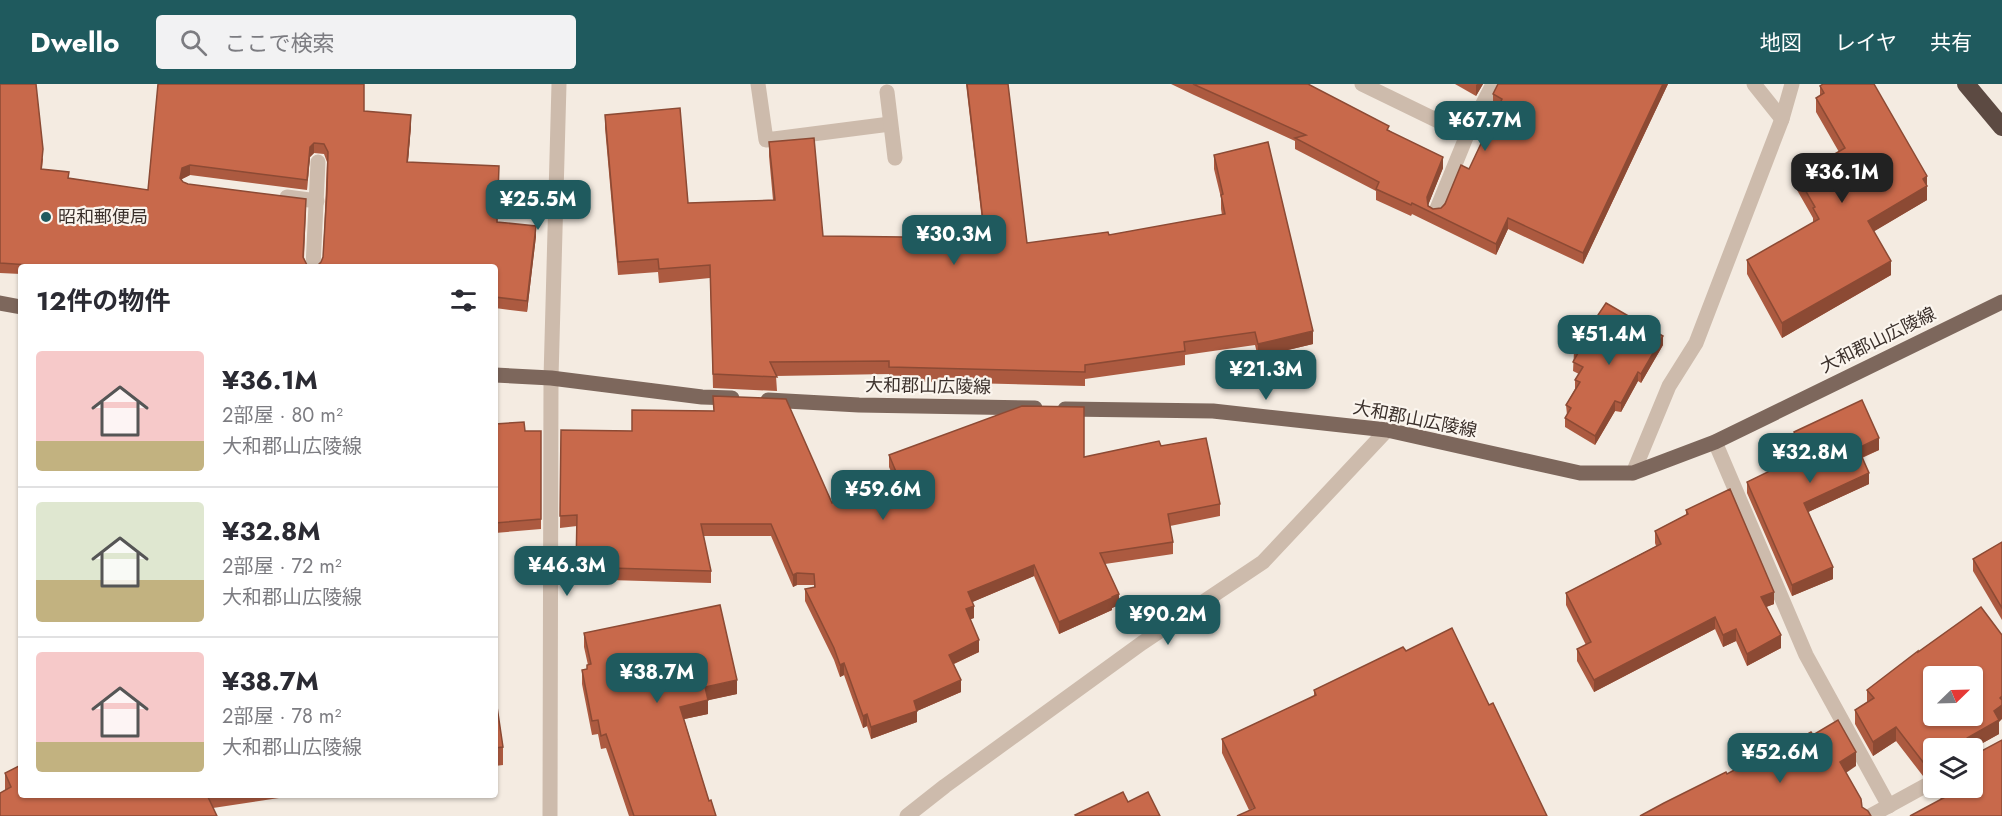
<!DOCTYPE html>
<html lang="ja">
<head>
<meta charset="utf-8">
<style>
  body { margin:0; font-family:Jost,"Noto Sans JP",sans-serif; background:#f2f2f3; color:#2b2b33; height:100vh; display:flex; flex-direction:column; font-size:22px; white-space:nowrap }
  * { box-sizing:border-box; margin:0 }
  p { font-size:20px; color:#7c7c81 }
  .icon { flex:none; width:33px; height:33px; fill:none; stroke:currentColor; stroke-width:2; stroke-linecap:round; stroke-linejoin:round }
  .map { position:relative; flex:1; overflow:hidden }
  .side { position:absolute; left:18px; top:180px; width:480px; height:534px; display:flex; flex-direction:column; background:#fff; border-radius:6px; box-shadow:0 2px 4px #0004 }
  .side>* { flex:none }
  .needle { width:39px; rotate:67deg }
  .buttons { position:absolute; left:1923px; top:582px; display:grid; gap:12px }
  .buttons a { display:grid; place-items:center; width:60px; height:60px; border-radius:6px; background:#fff; box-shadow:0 2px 4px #0004; font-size:30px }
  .price { position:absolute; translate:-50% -51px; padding:0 14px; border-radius:12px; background:#1f5a5e; color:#fff; font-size:20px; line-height:39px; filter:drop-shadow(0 2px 3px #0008) }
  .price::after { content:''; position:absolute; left:50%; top:36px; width:18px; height:14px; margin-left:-9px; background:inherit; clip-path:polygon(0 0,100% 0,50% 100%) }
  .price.on { background:#222; color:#fff }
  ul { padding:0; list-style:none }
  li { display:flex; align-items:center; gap:18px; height:150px; padding:0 18px }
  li+li { border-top:2px solid #e1e1e2 }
  li span { display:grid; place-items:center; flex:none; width:168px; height:120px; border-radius:6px; color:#555 }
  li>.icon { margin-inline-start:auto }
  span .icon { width:72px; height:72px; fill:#fffc; stroke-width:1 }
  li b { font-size:26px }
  h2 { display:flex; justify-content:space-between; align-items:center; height:72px; padding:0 18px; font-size:26px }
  header { display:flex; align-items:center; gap:36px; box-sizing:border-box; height:84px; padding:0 30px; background:#1f5a5e; color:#fff }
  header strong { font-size:28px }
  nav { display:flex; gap:33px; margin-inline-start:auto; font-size:21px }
  .search { width:420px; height:54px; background:#f2f2f3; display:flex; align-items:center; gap:15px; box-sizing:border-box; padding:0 21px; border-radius:6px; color:#7c7c81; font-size:22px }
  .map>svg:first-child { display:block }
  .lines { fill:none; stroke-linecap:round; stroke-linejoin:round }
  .minor { stroke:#cdbbac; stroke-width:15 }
  .major { stroke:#7d675c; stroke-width:15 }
  .highway { stroke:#5c4a42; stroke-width:18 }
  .wall { fill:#ac5a40; fill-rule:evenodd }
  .shaded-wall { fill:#8c4a34 }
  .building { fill:#c8694b; stroke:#8c4a34; stroke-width:1.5; fill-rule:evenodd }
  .poi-dot { fill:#1f5a5e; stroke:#fbf5ee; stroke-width:2 }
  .labels { text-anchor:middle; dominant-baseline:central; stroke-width:4.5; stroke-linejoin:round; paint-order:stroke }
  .poi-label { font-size:18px; fill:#3b302b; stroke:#fbf5ee; text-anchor:start }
  .street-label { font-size:18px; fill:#3b302b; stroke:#fbf5ee }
</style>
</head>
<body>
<header>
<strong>Dwello</strong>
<div class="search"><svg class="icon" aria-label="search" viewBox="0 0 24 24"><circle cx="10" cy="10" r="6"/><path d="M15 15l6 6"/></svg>ここで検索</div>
<nav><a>地図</a><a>レイヤ</a><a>共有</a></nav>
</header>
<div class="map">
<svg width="2002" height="732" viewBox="0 0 2002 732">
  <rect width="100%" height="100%" fill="#f4ebe1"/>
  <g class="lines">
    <g class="minor">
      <polyline points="758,0 766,56 890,40"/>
      <polyline points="1362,0 1467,51"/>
      <polyline points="1754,0 1782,35"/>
      <polyline points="887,8 895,74"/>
      <polyline points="287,113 317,117"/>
      <polyline points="1436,127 1467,51 1493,0"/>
      <polyline points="313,183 318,78"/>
      <polyline points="1715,358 1806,571 1889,722"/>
      <polyline points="1633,389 1669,302 1696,259 1782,35 1792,0"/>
      <polyline points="550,732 551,294 559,0"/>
      <polyline points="907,732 945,702 1142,559 1263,478 1387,346"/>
      <polyline points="1870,732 1934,697"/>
    </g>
    <g class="major">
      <polyline points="0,219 21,223"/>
      <polyline points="495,291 551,294 702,313 732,314"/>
      <polyline points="768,316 859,321 1035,324"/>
      <polyline points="1065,325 1213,327 1387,346 1580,389 1633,389 1715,358 2002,218"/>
    </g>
    <polyline class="highway" points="1966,0 2002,43"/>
  </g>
  <g class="wall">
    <path d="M0,0L43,75L42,85L69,94L148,106L158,0L364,27L411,42L408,78L498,138L536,152L527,228L495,224V183H21V190L0,189ZM314,69L324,70L327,78L323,173L321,178L317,182L307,181L304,174L306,125L188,100L183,98L181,96L182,95L190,91L307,106L310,73Z"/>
    <polygon points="966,0 1008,0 1027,159 1109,151 1222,131 1221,125 1221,114 1214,85 1214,71 1313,260 1258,273 1255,261 1185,271 1185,281 1085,295 1085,302 889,297 889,290 776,292 777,307 713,304 710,194 659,199 658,188 618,191 605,44 605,31 688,119 773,116 769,72 769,58 823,152 984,154"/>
    <polygon points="1171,0 1308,0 1389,46 1443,84 1428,121 1433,125 1441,124 1469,85 1498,24 1493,21 1493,10 1498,0 1668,0 1583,180 1508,145 1496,171 1412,130 1411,132 1376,116 1376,107 1295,65 1295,57 1194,11"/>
    <polygon points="1455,0 1483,0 1476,12"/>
    <polygon points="1820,2 1927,92 1927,116 1874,147 1891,191 1782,254 1747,190 1747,176 1813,139 1813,134 1797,106 1797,92 1839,68 1816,28 1816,14 1820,12"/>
    <polygon points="1663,261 1641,299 1638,297 1621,328 1615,327 1595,361 1565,343 1565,334 1567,331 1566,321 1575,305 1575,296 1579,290 1573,287 1574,267"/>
    <polygon points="495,340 525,347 541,347 541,445 495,449"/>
    <polygon points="561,346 632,347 832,419 893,392 889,383 889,371 1084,373 1161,362 1220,420 1220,432 1170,442 1173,458 1173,470 1105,480 1119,521 1112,524 1112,526 1059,550 1034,492 972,518 974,534 970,535 979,568 954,580 961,608 917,627 917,638 871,655 867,642 863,644 844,591 840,593 834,576 805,517 805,505 814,503 814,501 797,501 793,503 771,452 703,452 711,487 711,499 576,495 577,442 560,444"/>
    <polygon points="1794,348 1879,366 1862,374 1869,400 1808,428 1833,495 1792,512 1747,409 1747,398 1768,388 1764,379 1764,368 1794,354"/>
    <polygon points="1686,426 1774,520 1766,523 1781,564 1747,582 1736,557 1723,563 1715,545 1594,608 1577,577 1577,565 1586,561 1566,521 1566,509 1656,462 1655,459 1655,447 1686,431"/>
    <polygon points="2002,458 2002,536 1973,487 1973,475"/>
    <polygon points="584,549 737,610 708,616 708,630 684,635 709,717 716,732 629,732 606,664 601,665 598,650 592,651 582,600 582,586 587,585 587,581 588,581 584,563"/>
    <polygon points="1406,567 1489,621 1249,726 1222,669 1222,655 1314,612 1314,606"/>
    <polygon points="1867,606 1999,638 1999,650 1972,665 1934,664 1934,687 1923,692 1896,657 1873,672 1855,640 1855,626 1867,618"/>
    <polygon points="495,609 503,663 503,681 495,682"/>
    <polygon points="1976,670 2002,732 1941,715 1935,708 1935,704 1972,704"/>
    <polygon points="21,681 21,711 299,711 213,724 217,732 0,732 0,709 5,706 5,689"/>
  </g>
  <g class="shaded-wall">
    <polygon points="1477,0 1483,0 1476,12 1476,1"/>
    <polygon points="1663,0 1668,0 1583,180 1583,169"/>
    <polygon points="411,31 411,42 407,88 407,78"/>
    <polygon points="314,59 314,69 310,73 307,106 310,63"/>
    <polygon points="1443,73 1443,84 1427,124 1427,113"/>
    <polygon points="190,81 190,91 182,95 180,104 180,94 182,84"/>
    <polygon points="1927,92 1927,116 1868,151 1868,137"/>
    <polygon points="1508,134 1508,145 1496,171 1496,160"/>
    <polygon points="536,142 536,152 527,228 527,217"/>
    <polygon points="1891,177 1891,191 1782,254 1782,239"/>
    <polygon points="1313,247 1313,260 1258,273 1258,260"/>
    <polygon points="1663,252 1663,261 1641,299 1641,290"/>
    <polygon points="1638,288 1638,297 1621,328 1621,319"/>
    <polygon points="1615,317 1615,327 1595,361 1595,352"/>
    <polygon points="1879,354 1879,366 1858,375 1858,364"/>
    <polygon points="1869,389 1869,400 1804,430 1804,419"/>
    <polygon points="1034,481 1034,492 968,520 968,508"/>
    <polygon points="1833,483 1833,495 1792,512 1792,501"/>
    <polygon points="797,489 797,501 793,503 793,491"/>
    <polygon points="1774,508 1774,520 1761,525 1761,513"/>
    <polygon points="1119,510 1119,521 1112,524 1112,526 1059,550 1059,538"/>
    <polygon points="974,522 974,534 966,537 966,525"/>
    <polygon points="1715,533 1715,545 1594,608 1594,596"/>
    <polygon points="1736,545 1736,557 1723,563 1723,551"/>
    <polygon points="1781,551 1781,564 1747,582 1747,570"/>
    <polygon points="979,556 979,568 949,582 949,571"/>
    <polygon points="844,579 844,591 840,593 840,581"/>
    <polygon points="737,596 737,610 705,617 705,603"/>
    <polygon points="961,596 961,608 917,627 917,638 871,655 871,643 914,617"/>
    <polygon points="2002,612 2002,635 1999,638 1999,650 1972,665 1962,664 1962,661 1967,654 1994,627 2000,614"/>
    <polygon points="708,616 708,630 680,636 680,623"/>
    <polygon points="867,630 867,642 863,644 863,632"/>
    <polygon points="1896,643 1896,657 1873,672 1873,658"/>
    <polygon points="1856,668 1856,682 1840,693 1840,678"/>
    <polygon points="1934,673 1934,687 1923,692 1923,678"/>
  </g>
  <g class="building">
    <path d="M0,0H36L43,65L41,85L69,88L68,94L148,106L158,0H364V27L411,31L407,78L499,82L497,138L536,142L527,217L495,213V183H59L0,179ZM314,59L324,60L328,68L327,107L323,173L321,178L317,182L307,181L303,173L306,115L188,100L183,98L180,94L182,84L190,81L307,96L310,63Z"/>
    <polygon points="967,0 1008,0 1027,159 1108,148 1109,151 1225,130 1221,111 1223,110 1214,71 1268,58 1313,247 1258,260 1255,248 1184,258 1185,267 1085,281 1085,288 889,283 889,277 770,278 777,293 713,290 710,181 659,185 658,175 618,178 605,31 680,24 688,119 775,116 769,58 814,54 823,152 985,154"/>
    <polygon points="1193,0 1308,0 1389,42 1387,46 1443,73 1427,113 1428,122 1433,125 1441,124 1445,120 1461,81 1469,85 1502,15 1493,10 1498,0 1663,0 1583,169 1508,134 1496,160 1412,119 1411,121 1376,105 1379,98 1295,54 1306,51"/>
    <polygon points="1823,0 1874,0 1927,92 1923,95 1927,102 1868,137 1891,177 1782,239 1747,176 1819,135 1813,124 1815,123 1797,92 1845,64 1816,14 1824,9 1820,2"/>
    <polygon points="1606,219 1663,252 1641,290 1638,288 1621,319 1615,317 1595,352 1565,334 1571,324 1566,321 1580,298 1575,296 1583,283 1573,278 1578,269 1574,267"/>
    <polygon points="713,312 786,315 832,419 897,390 889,371 1022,322 1084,323 1084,373 1159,357 1161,362 1206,354 1220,420 1168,430 1173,458 1100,469 1119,510 1112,513 1112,514 1059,538 1034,481 968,508 974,522 966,525 979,556 949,571 961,596 914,617 917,627 871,643 867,630 863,632 844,579 840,581 834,564 805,505 815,503 814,490 797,489 793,491 771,440 701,440 711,487 576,483 577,431 560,432 561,346 632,347 632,326 714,327"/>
    <polygon points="1862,316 1879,354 1858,364 1869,389 1804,419 1833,483 1792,501 1747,398 1772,386 1764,368 1796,353 1794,348"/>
    <polygon points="524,338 525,347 541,347 541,435 495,439 495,340"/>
    <polygon points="1730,405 1774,508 1761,513 1781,551 1747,570 1736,545 1723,551 1715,533 1594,596 1577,565 1591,558 1566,509 1661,460 1655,447 1688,430 1686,426"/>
    <polygon points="2002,458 2002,524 1973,475"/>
    <polygon points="720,521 737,596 705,603 708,616 680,623 709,717 711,716 716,732 634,732 606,650 601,652 598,636 592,637 582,586 587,585 587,581 591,580 584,549"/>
    <path d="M1981,523L2002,551V612L2000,614L2002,616V621L1994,627L1999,636L1967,654L1962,661L1963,664H1934V673L1923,678L1896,643L1873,658L1855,626L1874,614L1867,606L1918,567V568ZM1934,592H1972V632H1934Z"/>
    <polygon points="1452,544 1489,621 1493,619 1547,732 1237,732 1255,724 1222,655 1316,611 1314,606 1403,563 1406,567"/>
    <polygon points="495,609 503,663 495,664"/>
    <polygon points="1838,636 1856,668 1840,678 1861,715 1862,723 1868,727 1871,732 1640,732 1664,719 1726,688 1727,690 1781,661 1783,664 1811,648 1813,651"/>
    <polygon points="2002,656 2002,732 1910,732 1949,711 1943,704 1972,704 1972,670 1976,670"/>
    <polygon points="21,681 21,711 207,711 217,732 0,732 0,709 11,703 5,689"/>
    <polygon points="1123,708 1128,718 1148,708 1160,732 1076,732 1075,731"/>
  </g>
  <circle class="poi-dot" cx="46" cy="133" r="6"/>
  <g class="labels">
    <g class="poi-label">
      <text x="58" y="133">昭和郵便局</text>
    </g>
    <g class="street-label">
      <text transform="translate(1878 256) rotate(-26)">大和郡山広陵線</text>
      <text transform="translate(928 302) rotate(1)">大和郡山広陵線</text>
      <text transform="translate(1415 335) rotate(11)">大和郡山広陵線</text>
    </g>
  </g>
</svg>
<div class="buttons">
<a><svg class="needle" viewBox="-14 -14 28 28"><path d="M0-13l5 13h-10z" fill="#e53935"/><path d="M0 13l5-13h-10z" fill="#7c7c81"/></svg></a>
<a><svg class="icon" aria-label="layers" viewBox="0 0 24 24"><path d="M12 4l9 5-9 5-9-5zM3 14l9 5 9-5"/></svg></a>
</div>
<b class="price" style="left:1485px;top:68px">¥67.7M</b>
<b class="price on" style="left:1842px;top:120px">¥36.1M</b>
<b class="price" style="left:538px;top:147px">¥25.5M</b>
<b class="price" style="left:954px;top:182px">¥30.3M</b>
<b class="price" style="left:1609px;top:282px">¥51.4M</b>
<b class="price" style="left:1266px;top:317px">¥21.3M</b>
<b class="price" style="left:1810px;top:400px">¥32.8M</b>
<b class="price" style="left:883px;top:437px">¥59.6M</b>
<b class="price" style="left:567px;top:513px">¥46.3M</b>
<b class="price" style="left:1168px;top:562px">¥90.2M</b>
<b class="price" style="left:657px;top:620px">¥38.7M</b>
<b class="price" style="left:1780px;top:700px">¥52.6M</b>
<section class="side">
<h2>12件の物件<svg class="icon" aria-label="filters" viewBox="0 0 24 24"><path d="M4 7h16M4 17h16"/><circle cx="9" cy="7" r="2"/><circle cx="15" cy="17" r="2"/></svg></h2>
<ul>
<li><span style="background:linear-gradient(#f6c9c9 75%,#c2b280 0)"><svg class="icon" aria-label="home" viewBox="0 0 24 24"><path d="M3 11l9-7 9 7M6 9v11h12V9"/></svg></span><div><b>¥36.1M</b><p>2部屋 · 80 m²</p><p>大和郡山広陵線</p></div></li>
<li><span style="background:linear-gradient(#dfe7d0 65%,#c2b280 0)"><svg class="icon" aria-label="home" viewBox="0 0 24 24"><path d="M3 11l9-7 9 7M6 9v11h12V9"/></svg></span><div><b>¥32.8M</b><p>2部屋 · 72 m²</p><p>大和郡山広陵線</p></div></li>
<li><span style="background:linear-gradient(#f6c9c9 75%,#c2b280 0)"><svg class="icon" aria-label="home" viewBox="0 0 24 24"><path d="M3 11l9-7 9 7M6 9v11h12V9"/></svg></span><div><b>¥38.7M</b><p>2部屋 · 78 m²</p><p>大和郡山広陵線</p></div></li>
</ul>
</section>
</div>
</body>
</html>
